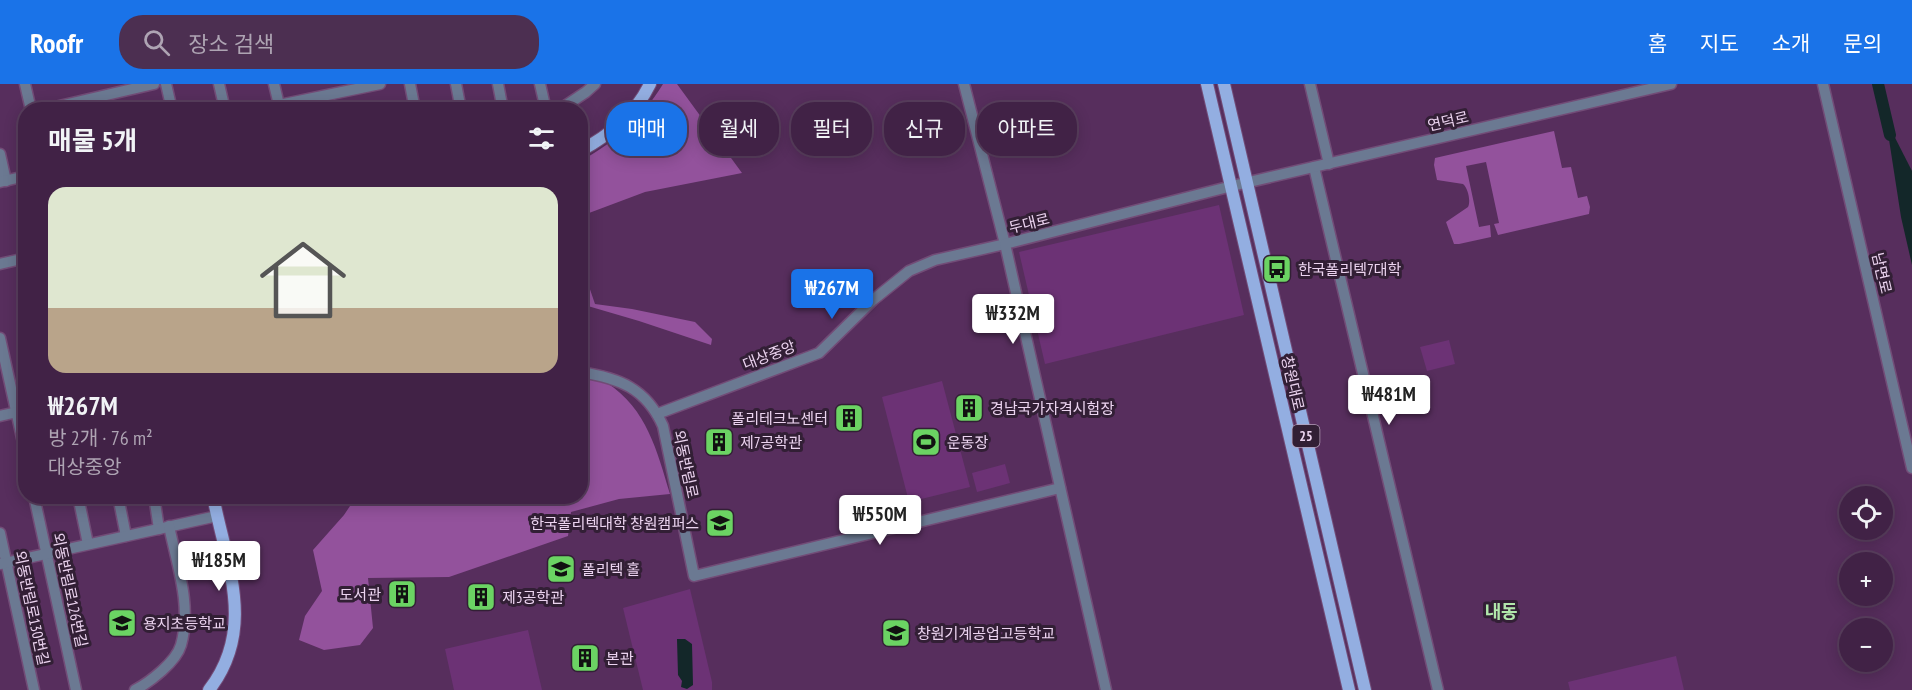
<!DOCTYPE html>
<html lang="ko">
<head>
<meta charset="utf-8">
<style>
  body { margin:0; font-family:"PT Sans Narrow","Noto Sans KR",sans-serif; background:#4c2f51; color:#f1f3f6; height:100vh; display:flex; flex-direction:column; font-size:22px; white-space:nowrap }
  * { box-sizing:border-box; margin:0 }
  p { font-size:20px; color:#aea4b3 }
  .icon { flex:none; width:33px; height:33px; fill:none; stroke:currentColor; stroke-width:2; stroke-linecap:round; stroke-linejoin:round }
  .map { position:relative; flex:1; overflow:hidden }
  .sheet { position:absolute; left:18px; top:18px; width:570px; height:402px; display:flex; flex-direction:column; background:#412246; border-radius:24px; box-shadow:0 3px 15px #0003,0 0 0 2px #5a3f5f }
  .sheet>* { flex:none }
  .banner { position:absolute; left:606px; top:18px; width:570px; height:54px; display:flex; gap:12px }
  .buttons { position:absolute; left:1839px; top:402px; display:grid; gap:12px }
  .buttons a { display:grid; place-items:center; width:54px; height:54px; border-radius:50%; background:#412246; box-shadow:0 3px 15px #0003,0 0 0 2px #5a3f5f; font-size:30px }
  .price { position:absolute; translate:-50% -51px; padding:0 14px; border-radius:6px; background:#fff; color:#222; font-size:20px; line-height:39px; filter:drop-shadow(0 2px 3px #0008) }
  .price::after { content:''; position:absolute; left:50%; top:36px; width:18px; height:14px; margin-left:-9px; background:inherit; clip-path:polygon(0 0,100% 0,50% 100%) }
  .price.selected { background:#1a73e8; color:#fff }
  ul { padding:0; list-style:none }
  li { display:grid; align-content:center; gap:12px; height:318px; padding:0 30px }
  li span { display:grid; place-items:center; height:186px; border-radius:18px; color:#555 }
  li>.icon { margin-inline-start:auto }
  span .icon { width:108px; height:108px; fill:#fffc; stroke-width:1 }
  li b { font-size:26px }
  h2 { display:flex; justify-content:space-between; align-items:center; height:72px; padding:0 30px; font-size:26px }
  .chip { padding:0 21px; border-radius:24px; background:#412246; box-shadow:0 3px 15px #0003,0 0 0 2px #5a3f5f; font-size:21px; line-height:54px }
  .chip.selected { background:#1a73e8; color:#fff }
  header { display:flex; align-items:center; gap:36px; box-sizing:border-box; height:84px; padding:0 30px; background:#1a73e8; color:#fff }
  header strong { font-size:28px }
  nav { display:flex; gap:33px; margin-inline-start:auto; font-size:21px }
  .search { width:420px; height:54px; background:#4c2f51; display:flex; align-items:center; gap:15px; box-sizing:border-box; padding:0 21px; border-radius:24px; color:#aea4b3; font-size:22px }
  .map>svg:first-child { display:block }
  .green { fill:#6c3275 }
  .forest { fill:#93529c }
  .water { fill:#132729 }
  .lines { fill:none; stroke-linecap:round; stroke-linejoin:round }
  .river { stroke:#132729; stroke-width:12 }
  .minor-casing { stroke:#724c77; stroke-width:13 }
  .major-casing { stroke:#724c77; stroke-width:14 }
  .minor { stroke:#6b7992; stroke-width:10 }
  .major { stroke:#93aee1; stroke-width:12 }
  .labels { text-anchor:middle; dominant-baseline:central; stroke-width:6; stroke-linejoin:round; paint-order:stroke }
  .shield { fill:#321f35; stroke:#b49eb8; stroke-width:1.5 }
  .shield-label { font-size:14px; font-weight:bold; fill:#ecd4f0 }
  .street-label { font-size:15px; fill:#ecd4f0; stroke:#321f35 }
  .poi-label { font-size:15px; fill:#ecd4f0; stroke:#321f35; text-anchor:start }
  .quarter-label { font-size:18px; font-weight:bold; fill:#b1e8ab; stroke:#321f35 }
</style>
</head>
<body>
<header>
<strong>Roofr</strong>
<div class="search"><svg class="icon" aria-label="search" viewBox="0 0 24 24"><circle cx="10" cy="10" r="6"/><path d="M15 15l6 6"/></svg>장소 검색</div>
<nav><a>홈</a><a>지도</a><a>소개</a><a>문의</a></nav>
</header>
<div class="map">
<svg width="1912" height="606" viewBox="0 0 1912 606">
  <rect width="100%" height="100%" fill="#572e5d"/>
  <g class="green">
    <polygon points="1219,121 1244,231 1045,280 1019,168"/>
    <polygon points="1449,256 1455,280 1427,287 1420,263"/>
    <polygon points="942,297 970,403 909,418 882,313"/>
    <polygon points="1005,380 1010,399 977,408 972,389"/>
    <polygon points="690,505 712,598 712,606 643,606 623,524"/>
    <polygon points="528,546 542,606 454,606 445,565"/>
    <polygon points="1676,572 1684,606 1570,606 1568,598"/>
  </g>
  <g class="forest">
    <path d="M663,0H677L742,89L645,108L581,132V77C618,55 640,37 663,0Z"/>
    <path d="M1554,47L1562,84L1571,83L1578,114L1587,112L1590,123L1589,130L1498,151L1494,140L1499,139L1486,78L1466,82L1479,143L1490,141L1491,153L1459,160H1454L1446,138L1468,123C1471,117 1468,104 1463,100L1437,96L1434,81L1435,74Z"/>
    <polygon points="580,176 595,220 632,225 695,238 712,255 711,261 639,237 581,220"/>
    <path d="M581,289C589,292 600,294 607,299C647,325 657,367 670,410L619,415L571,428L568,452L449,493L368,494L373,544L360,561L324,566L299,556L305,532L322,507L313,466L344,431L356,413L580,412Z"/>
  </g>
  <g class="water">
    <polygon points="1886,36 1912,87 1912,181 1901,133"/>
    <polygon points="677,555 685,555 692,560 693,601 687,605 681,603 682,597 678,591"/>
  </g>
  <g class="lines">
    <polyline class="river" points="1878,0 1890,51"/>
    <g class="minor-casing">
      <g id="minor">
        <polyline points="25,0 31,26"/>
        <polyline points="166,0 172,26"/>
        <polyline points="219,0 225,26"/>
        <polyline points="274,0 280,25"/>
        <polyline points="410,0 415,26"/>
        <polyline points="456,0 461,26"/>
        <polyline points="498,0 503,26"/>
        <polyline points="540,0 546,26"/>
        <polyline points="1310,0 1329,80"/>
        <polyline points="1823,0 1912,384"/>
        <polyline points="279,21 380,0"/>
        <polyline points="42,26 154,0"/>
        <polyline points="559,26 586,8 595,0"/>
        <polyline points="0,70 6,97"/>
        <polyline points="1314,83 1438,606"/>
        <polyline points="0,98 26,92"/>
        <polyline points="0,180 26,174"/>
        <polyline points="0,254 26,372"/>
        <path d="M580,288C619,294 646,304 663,342L694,492L1060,404"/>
        <polyline points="657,330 819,269 873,216 909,187 935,176 1005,160 964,0"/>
        <polyline points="0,332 26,326"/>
        <polyline points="34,412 76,606"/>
        <polyline points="78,412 88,460"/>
        <polyline points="118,412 126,452"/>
        <polyline points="154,412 159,445"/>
        <polyline points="0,449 34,606"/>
        <polyline points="0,480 217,432"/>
        <path d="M135,606C150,598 176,578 181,561C192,522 177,481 169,442"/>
        <polyline points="1106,606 1005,160 1232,102 1671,0"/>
      </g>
    </g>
    <g class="major-casing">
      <g id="major">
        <polyline points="1207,0 1349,606"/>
        <polyline points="1224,0 1365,606"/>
        <path d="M580,67C610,51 635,31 650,0"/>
        <path d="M209,606C257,544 226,480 213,412"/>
      </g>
    </g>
    <use href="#minor" class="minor"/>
    <use href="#major" class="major"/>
  </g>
  <defs>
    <g id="bus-square" transform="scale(1.5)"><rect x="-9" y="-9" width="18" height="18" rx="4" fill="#6bd363" stroke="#321f35"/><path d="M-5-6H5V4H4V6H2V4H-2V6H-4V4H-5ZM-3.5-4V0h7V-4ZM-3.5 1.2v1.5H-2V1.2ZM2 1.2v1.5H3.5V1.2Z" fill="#111"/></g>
    <g id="building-square" transform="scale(1.5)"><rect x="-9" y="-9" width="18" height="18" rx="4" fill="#6bd363" stroke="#321f35"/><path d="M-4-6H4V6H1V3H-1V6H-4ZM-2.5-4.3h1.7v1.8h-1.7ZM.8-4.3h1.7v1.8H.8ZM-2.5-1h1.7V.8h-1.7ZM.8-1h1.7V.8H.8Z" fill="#111"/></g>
    <g id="stadium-square" transform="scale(1.5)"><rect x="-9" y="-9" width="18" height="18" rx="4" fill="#6bd363" stroke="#321f35"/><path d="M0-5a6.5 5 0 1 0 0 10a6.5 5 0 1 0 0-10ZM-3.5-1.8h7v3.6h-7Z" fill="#111"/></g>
    <g id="university-square" transform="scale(1.5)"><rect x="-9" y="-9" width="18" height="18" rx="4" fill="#6bd363" stroke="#321f35"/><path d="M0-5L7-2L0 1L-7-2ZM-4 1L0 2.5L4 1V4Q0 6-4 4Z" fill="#111"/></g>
    <g id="school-square" transform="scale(1.5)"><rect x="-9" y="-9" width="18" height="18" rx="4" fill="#6bd363" stroke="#321f35"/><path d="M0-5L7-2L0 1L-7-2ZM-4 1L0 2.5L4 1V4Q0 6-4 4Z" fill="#111"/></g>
  </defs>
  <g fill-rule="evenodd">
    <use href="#bus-square" x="1277" y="185"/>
    <use href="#building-square" x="969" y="324"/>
    <use href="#building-square" x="849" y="334"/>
    <use href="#building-square" x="719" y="358"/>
    <use href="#stadium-square" x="926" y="358"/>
    <use href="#university-square" x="720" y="439"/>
    <use href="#university-square" x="561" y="485"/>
    <use href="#building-square" x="402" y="510"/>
    <use href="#building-square" x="481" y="513"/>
    <use href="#school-square" x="122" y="539"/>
    <use href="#school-square" x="896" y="549"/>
    <use href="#building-square" x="585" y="574"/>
  </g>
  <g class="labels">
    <rect class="shield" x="1292.5" y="341" width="27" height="22" rx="4.5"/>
    <g class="shield-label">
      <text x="1306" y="352">25</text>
    </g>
    <g class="street-label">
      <text transform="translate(1448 37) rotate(-13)">연덕로</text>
      <text transform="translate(1029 139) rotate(-14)">두대로</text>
      <text transform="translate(1882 189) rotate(77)">남면로</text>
      <text transform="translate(769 271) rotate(-21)">대상중앙</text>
      <text transform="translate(1293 299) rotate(77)">창원대로</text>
      <text transform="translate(686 380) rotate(78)">외동반림로</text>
      <text transform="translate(70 506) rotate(78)">외동반림로126번길</text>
      <text transform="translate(32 524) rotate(78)">외동반림로130번길</text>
    </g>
    <g class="poi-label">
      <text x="1298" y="185">한국폴리텍7대학</text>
      <text x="990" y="324">경남국가자격시험장</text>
      <text x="828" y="334" text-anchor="end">폴리테크노센터</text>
      <text x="740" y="358">제7공학관</text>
      <text x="947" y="358">운동장</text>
      <text x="699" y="439" text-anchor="end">한국폴리텍대학 창원캠퍼스</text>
      <text x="582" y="485">폴리텍 홀</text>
      <text x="381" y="510" text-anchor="end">도서관</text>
      <text x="502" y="513">제3공학관</text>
      <text x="143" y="539">용지초등학교</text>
      <text x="917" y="549">창원기계공업고등학교</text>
      <text x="606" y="574">본관</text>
    </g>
    <g class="quarter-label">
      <text x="1501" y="527">내동</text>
    </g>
  </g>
</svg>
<div class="buttons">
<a><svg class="icon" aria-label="locate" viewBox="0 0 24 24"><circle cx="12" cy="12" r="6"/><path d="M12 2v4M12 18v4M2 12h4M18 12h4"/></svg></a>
<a>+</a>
<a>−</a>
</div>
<b class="price selected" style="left:832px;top:236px">₩267M</b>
<b class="price" style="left:1013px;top:261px">₩332M</b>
<b class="price" style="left:1389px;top:342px">₩481M</b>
<b class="price" style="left:880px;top:462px">₩550M</b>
<b class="price" style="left:219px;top:508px">₩185M</b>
<div class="banner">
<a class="chip selected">매매</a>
<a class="chip">월세</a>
<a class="chip">필터</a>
<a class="chip">신규</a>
<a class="chip">아파트</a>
</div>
<section class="sheet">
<h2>매물 5개<svg class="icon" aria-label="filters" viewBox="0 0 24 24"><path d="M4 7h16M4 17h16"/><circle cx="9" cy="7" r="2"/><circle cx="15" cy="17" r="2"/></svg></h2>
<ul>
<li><span style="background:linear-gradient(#dfe7d0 65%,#b9a48a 0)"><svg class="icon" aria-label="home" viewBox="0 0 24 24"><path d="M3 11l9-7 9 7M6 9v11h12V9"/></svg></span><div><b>₩267M</b><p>방 2개 · 76 m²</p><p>대상중앙</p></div></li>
</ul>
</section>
</div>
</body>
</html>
